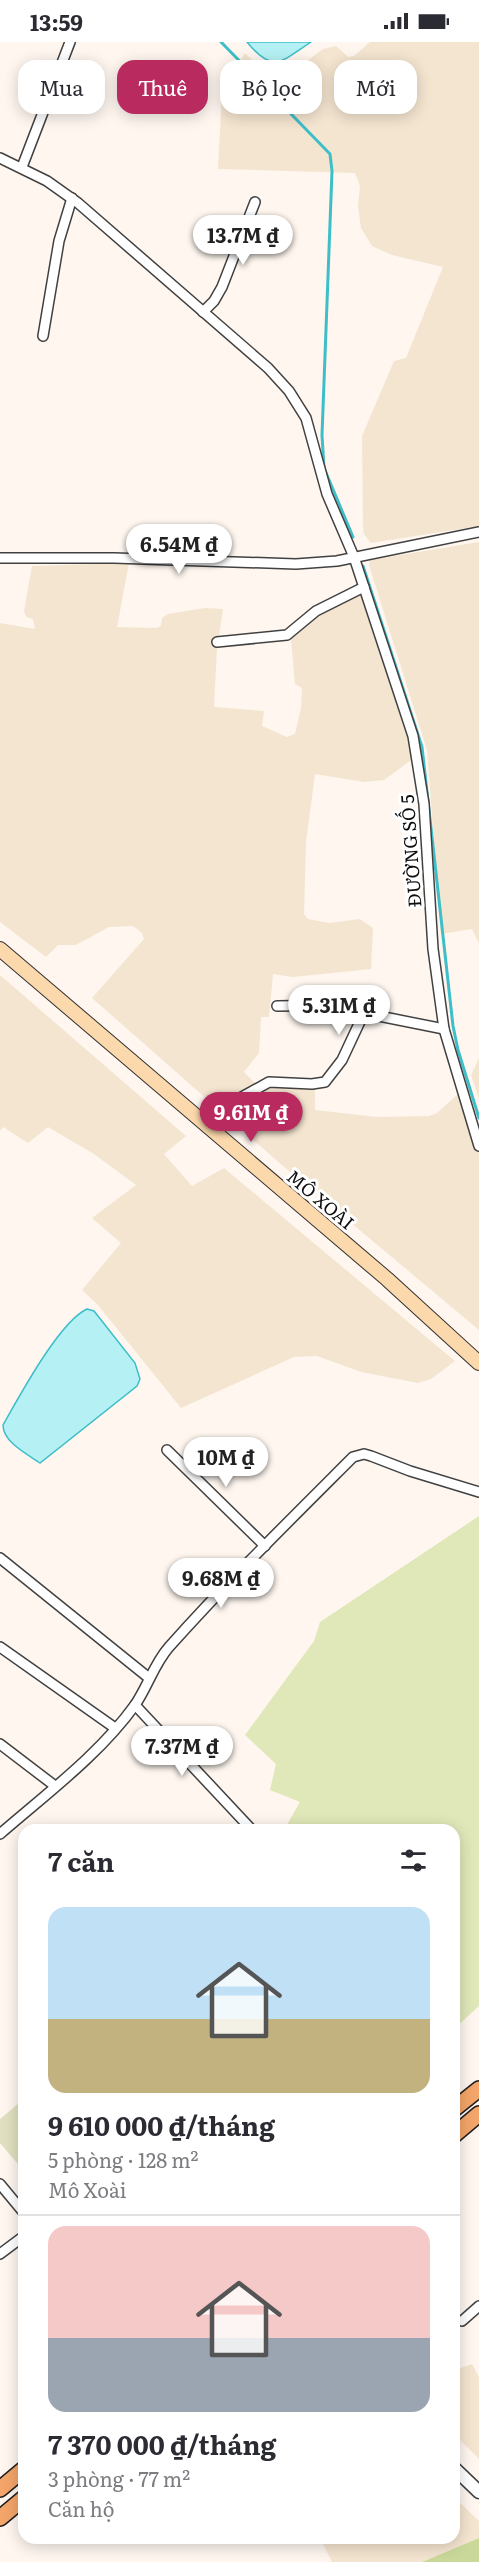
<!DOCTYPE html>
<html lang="vi">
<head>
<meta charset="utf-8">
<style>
  body { margin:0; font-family:Literata,serif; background:#f7f7f7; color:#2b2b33; height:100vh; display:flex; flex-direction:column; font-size:22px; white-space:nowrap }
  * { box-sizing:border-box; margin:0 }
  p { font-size:20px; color:#7c7c81 }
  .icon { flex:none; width:33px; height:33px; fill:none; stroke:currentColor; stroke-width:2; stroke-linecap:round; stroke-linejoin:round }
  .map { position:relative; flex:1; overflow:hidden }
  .drawer { position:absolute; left:18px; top:1782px; width:442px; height:720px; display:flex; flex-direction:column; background:#fff; border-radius:18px; box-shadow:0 3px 15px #0003 }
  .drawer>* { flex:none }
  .guide { position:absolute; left:18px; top:18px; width:444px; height:54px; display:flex; gap:12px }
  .price { position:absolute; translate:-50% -51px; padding:0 14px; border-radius:21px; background:#fff; color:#222; font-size:20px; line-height:39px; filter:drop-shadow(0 2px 3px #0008) }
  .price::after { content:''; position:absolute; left:50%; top:36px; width:18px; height:14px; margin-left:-9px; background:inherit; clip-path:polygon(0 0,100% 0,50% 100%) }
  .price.selected { background:#b92a5f; color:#fff }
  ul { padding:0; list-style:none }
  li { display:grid; align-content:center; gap:12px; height:318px; padding:0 30px }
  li+li { border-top:2px solid #e1e1e2 }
  li span { display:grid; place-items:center; height:186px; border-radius:18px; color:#555 }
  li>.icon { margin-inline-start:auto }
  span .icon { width:108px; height:108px; fill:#fffc; stroke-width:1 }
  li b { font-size:26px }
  h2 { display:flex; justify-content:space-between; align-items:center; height:72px; padding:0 30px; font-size:26px }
  .chip { padding:0 21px; border-radius:18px; background:#fff; box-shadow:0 3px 15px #0003; font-size:21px; line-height:54px }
  .chip.selected { background:#b92a5f; color:#fff }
  .status { display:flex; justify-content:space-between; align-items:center; height:42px; padding:0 30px; background:#fff; direction:ltr }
  .status svg { height:16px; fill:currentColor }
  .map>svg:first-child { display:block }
  .farmland { fill:#f4e5d0 }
  .green { fill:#e0e8b9 }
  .forest { fill:#cad899 }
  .cemetery { fill:#e0e0c0 }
  .water { fill:#b5f1f4; stroke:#3ebec9; stroke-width:1.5 }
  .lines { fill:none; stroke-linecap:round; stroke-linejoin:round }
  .stream { stroke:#3ebec9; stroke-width:3 }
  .minor-casing { stroke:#414141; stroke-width:12 }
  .tertiary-casing { stroke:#414141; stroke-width:15 }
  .secondary-casing { stroke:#303030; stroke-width:16 }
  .primary-casing { stroke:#1f1f1f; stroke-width:18 }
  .minor { stroke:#fff; stroke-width:9 }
  .tertiary { stroke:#fff; stroke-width:12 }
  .secondary { stroke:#fcd9ac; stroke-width:14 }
  .primary { stroke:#f4a569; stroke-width:15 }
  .labels { text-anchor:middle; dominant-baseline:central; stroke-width:6; stroke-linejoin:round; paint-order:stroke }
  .street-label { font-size:18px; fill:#0e0e0e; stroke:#fff }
</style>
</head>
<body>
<div class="status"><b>13:59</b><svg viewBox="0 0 49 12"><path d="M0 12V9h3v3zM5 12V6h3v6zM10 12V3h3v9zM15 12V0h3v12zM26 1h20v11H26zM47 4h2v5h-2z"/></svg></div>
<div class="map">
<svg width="479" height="2520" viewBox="0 0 479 2520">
  <rect width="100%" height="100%" fill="#fef6ef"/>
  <g class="farmland">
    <polygon points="370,0 479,0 479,484 371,501 364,492 363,484 362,394 394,319 406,316 443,225 392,213 372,204 361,186 358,164 360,144 355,131 218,127 222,50 245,11 276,42 323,7 336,4 348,15 354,14"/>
    <polygon points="479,500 479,902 472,887 441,892 427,708 369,523 370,518"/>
    <polygon points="129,521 117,585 156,586 161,584 162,576 168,572 205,566 223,567 217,607 214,665 264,669 262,684 287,695 295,692 301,666 302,646 295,642 291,597 314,577 363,546 392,633 414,716 384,738 364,740 315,732 306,800 304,872 308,877 329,881 360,877 373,886 371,927 293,935 273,932 269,975 261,975 259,1011 244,1030 262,1048 276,1043 315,1047 315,1068 377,1075 429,1074 437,1071 458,1052 479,1112 479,1288 283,1124 92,956 144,897 142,891 133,884 109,885 76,903 58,903 46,915 0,880 0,581 35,587 33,577 26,575 24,569 32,524"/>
    <polygon points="0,933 186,1094 164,1112 192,1144 224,1126 455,1319 431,1337 418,1341 361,1330 317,1314 294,1315 181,1366 98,1263 82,1248 121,1201 92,1176 136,1143 94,1112 48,1085 28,1101 3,1085 0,1089"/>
    <polygon points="479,1016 479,1057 471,1033"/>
    <polygon points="472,2322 479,2335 479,2417 455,2393 455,2328"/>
    <polygon points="455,2456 479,2479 479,2496 422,2520 332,2520 320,2496 454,2496"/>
  </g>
  <polygon class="green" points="479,1474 479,1964 455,1986 454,1788 284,1788 300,1760 270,1748 276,1722 245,1693 314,1599 320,1580"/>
  <polygon class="forest" points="479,2496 479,2520 422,2520"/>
  <polygon class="cemetery" points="24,2057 24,2129 0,2101 0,2077"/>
  <g class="water">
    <path d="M247,0H311C281,20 273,32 247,0Z"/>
    <path d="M87,1267L94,1269L135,1321L140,1337L137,1344L40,1421C27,1412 3,1400 3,1383C19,1355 59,1280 87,1267Z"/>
  </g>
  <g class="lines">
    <g class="stream">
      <polyline points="221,0 330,112 332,129 322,393 324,426 353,495"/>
      <polyline points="363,524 422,705 453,984 458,1008 479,1076"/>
    </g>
    <g class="minor-casing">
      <g id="minor">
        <polyline points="0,116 47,139 78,161 268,326 289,349 306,376 327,452 354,515 413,694 424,762 433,907 444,987 479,1104"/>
        <polyline points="22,125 70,0"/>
        <polyline points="203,270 214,259 222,245 255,160"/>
        <polyline points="43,294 59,199 72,156"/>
        <polyline points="0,516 114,516 296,522 337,519 479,490"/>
        <polyline points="217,600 287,593 316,569 364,545"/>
        <polyline points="277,964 342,963 364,971 444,987"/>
        <polyline points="202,1077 269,1040 312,1042 325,1040 342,1018 364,971"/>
        <polyline points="167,1408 265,1504"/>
        <polyline points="0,1516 149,1636"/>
        <polyline points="0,1605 115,1686"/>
        <polyline points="135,1663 252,1788"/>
        <polyline points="0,1702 55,1744"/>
        <path d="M0,1792C46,1752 99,1713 135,1663C148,1644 154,1622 169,1605C228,1539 291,1477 353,1415L364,1412L371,1414L410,1429L479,1450"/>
        <polyline points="0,2142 24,2171"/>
        <polyline points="0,2212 24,2194"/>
        <polyline points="462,2279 479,2264"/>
      </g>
    </g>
    <g class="tertiary-casing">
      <polyline id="tertiary" points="454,2426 479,2450"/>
    </g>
    <g class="secondary-casing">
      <polyline id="secondary" points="0,907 387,1237 479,1321"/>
    </g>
    <g class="primary-casing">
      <g id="primary">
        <polyline points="454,2067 479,2047"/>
        <polyline points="454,2093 479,2072"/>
        <polyline points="0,2447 24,2427"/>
        <polyline points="0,2476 24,2456"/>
      </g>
    </g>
    <use href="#minor" class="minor"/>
    <use href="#tertiary" class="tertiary"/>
    <use href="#secondary" class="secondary"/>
    <use href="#primary" class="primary"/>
  </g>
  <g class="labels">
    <g class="street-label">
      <text transform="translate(410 809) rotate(-94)">ĐƯỜNG SỐ 5</text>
      <text transform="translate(321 1157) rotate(40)">MÔ XOÀI</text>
    </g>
  </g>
</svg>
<b class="price" style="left:243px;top:224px">13.7M ₫</b>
<b class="price" style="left:179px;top:533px">6.54M ₫</b>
<b class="price" style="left:339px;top:994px">5.31M ₫</b>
<b class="price selected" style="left:251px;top:1101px">9.61M ₫</b>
<b class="price" style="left:226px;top:1446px">10M ₫</b>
<b class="price" style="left:221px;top:1567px">9.68M ₫</b>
<b class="price" style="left:182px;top:1735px">7.37M ₫</b>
<div class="guide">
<a class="chip">Mua</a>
<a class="chip selected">Thuê</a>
<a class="chip">Bộ lọc</a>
<a class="chip">Mới</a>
</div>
<section class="drawer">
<h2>7 căn<svg class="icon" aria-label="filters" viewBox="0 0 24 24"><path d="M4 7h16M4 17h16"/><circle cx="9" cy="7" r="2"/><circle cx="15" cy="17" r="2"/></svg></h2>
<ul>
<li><span style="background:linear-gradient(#bfe0f5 60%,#c2b280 0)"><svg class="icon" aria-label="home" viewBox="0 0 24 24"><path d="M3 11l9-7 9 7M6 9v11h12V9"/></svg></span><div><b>9 610 000 ₫/tháng</b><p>5 phòng · 128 m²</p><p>Mô Xoài</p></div></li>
<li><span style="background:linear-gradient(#f6c9c9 60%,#9aa5b1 0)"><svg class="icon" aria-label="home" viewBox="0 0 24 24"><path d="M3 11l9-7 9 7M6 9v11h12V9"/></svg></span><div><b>7 370 000 ₫/tháng</b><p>3 phòng · 77 m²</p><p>Căn hộ</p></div></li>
</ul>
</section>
</div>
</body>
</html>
